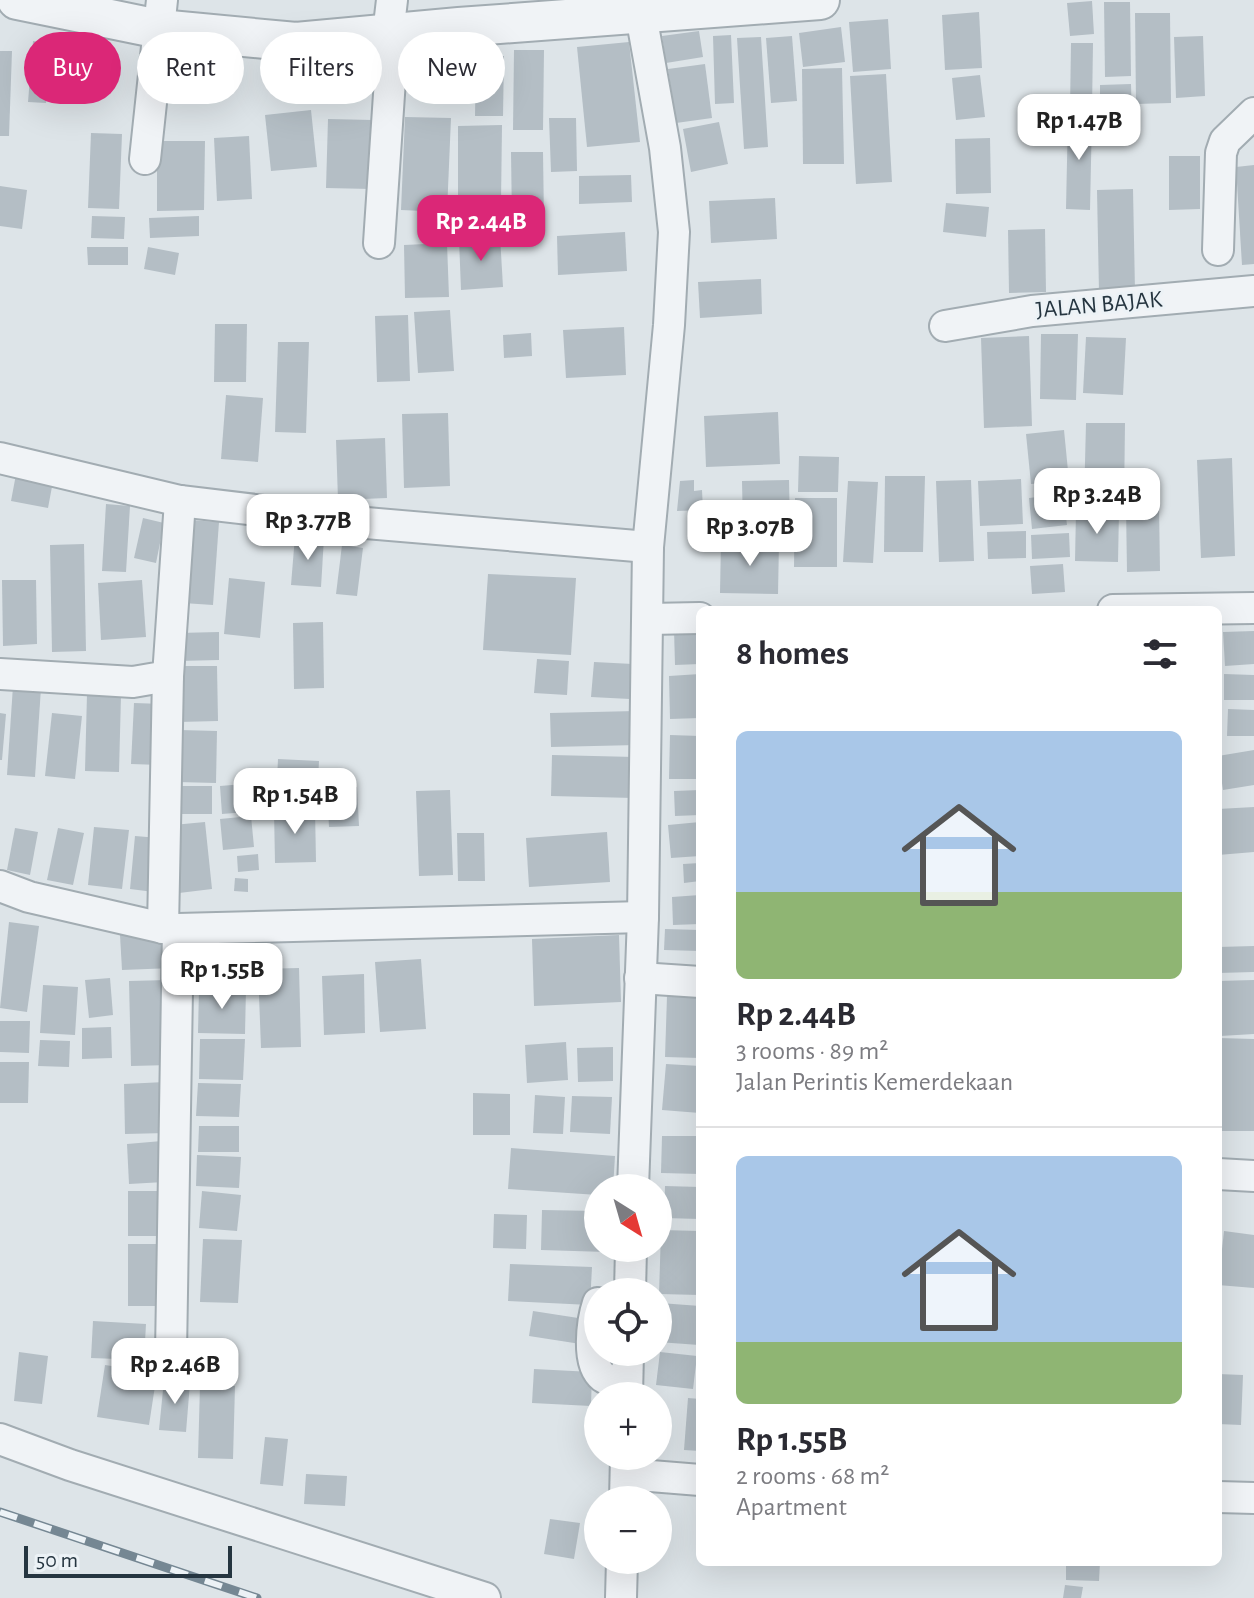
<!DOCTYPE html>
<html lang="en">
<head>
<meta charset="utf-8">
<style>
  body { margin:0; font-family:"Alegreya Sans",sans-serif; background:#f2f2f3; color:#2b2b33; height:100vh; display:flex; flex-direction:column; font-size:30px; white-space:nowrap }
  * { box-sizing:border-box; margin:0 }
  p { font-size:26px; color:#7c7c81 }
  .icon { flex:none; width:44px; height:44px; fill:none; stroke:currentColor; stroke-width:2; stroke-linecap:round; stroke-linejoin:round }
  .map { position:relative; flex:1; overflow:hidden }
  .sheet { position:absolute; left:696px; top:606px; width:526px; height:960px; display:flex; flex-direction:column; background:#fff; border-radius:12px; box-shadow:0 8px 32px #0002 }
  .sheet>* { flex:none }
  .top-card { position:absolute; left:24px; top:32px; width:552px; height:72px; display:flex; gap:16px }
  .needle { width:52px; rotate:143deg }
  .fabs { position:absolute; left:584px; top:1174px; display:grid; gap:16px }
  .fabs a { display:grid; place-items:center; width:88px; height:88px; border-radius:50%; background:#fff; box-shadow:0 8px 32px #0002; font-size:40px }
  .scale { position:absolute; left:24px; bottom:20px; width:208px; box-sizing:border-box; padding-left:8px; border:4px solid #253540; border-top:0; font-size:22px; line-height:28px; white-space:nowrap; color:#253540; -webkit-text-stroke:6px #ecf2f6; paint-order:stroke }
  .price { position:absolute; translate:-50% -68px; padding:0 18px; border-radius:16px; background:#fff; color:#222; font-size:26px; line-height:52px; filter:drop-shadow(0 2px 4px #0008) }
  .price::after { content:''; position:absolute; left:50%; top:48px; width:24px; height:18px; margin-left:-12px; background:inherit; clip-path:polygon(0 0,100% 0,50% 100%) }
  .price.active { background:#db2777; color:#fff }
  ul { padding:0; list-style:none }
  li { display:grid; align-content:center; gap:16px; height:424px; padding:0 40px }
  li+li { border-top:2px solid #e1e1e2 }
  li span { display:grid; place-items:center; height:248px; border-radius:12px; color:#555 }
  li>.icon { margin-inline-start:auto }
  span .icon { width:144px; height:144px; fill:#fffc; stroke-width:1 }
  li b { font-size:34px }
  h2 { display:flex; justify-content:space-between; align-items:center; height:96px; padding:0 40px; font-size:34px }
  .pill { padding:0 28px; border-radius:36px; background:#fff; box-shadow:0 8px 32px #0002; font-size:28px; line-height:72px }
  .pill.active { background:#db2777; color:#fff }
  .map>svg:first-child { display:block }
  .building { fill:#b4bec5 }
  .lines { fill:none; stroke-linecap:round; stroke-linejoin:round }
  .minor-casing { stroke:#a2acb2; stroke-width:34 }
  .tertiary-casing { stroke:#a2acb2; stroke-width:42 }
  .minor { stroke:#f0f3f6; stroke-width:30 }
  .tertiary { stroke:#f0f3f6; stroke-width:38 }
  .rail-casing { stroke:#758793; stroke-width:9 }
  .rail { stroke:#ecf2f6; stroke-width:6; stroke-dasharray:18; stroke-linecap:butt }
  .labels { text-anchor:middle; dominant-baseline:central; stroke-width:6; stroke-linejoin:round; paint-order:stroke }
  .street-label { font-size:24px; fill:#253540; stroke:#ecf2f6 }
</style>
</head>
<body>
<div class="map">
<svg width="1254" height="1598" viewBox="0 0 1254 1598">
  <rect width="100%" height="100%" fill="#dde4e8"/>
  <g class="building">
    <polygon points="1092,1 1094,34 1070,36 1067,3"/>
    <polygon points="1104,2 1130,2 1131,76 1105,77"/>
    <polygon points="979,12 982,68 945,70 942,15"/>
    <polygon points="1135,13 1170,13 1171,103 1136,104"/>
    <polygon points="888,19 891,69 853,72 849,22"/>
    <polygon points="841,27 845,62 803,67 799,33"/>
    <polygon points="699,31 703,57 666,63 662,36"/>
    <polygon points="731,35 734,103 715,104 713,36"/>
    <polygon points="792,36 797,101 771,103 766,38"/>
    <polygon points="1203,36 1205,96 1176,98 1174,37"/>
    <polygon points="761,37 768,147 744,149 737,38"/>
    <polygon points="33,41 51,43 46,103 28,102"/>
    <polygon points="629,42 640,142 587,147 577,47"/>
    <polygon points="1071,43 1093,43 1092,109 1070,109"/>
    <polygon points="68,47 95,48 92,98 65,97"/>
    <polygon points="514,50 544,50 543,130 513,130"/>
    <polygon points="0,51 12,51 9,136 0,136"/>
    <polygon points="476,56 504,56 503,116 475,116"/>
    <polygon points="705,64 712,118 676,123 668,69"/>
    <polygon points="842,68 844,164 803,164 802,69"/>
    <polygon points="886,74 892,182 856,184 850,76"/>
    <polygon points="980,75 985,117 956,120 952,78"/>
    <polygon points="1131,84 1132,121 1100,122 1100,85"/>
    <polygon points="311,110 317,167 271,171 265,115"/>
    <polygon points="1068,114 1092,114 1090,210 1066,209"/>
    <polygon points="405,117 451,118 447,212 401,210"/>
    <polygon points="549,118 576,118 577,171 551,172"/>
    <polygon points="328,119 373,120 371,189 326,188"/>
    <polygon points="719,122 728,164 691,172 683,129"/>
    <polygon points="502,125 501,203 458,203 458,126"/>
    <polygon points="91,133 122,134 119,209 88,208"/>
    <polygon points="249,136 252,199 217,201 214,138"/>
    <polygon points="990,138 991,193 956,194 955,139"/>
    <polygon points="157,141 205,141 204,210 157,211"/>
    <polygon points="511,152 543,152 544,221 512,222"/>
    <polygon points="1169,156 1200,156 1200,209 1169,210"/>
    <polygon points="1254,165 1254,264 1242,265 1236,167"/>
    <polygon points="631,175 632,202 579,204 579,176"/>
    <polygon points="0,186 27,190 22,229 0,226"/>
    <polygon points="1133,189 1135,291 1099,292 1097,190"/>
    <polygon points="775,198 777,239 711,243 709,201"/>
    <polygon points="946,203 989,207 986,237 943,232"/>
    <polygon points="501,207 501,228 460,229 459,208"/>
    <polygon points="92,216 125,217 124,239 91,238"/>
    <polygon points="199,216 199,236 150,238 149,218"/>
    <polygon points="1045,229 1046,292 1009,293 1008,230"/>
    <polygon points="625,232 627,271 558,275 557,236"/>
    <polygon points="500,236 503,287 461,290 459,239"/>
    <polygon points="447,243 449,297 405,298 404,245"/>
    <polygon points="87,247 128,247 128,265 88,265"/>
    <polygon points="148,247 179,253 175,275 144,269"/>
    <polygon points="761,279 762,314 700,318 698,282"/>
    <polygon points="450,310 454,371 418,373 414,312"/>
    <polygon points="408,315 410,381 377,382 375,316"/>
    <polygon points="215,324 247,324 246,382 214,382"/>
    <polygon points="624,327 626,375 566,378 563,330"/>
    <polygon points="531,333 532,356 504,358 503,335"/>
    <polygon points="1041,334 1078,334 1076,400 1040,399"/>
    <polygon points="1029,336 1032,426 984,428 981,338"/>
    <polygon points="1086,337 1126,338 1123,395 1083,393"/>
    <polygon points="278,342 309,342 306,433 275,432"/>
    <polygon points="226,395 263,398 258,462 221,459"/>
    <polygon points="778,412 780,464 706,467 704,416"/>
    <polygon points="448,413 450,486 404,488 402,414"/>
    <polygon points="1086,423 1125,423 1124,502 1084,502"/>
    <polygon points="1064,430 1069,481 1031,484 1026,434"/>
    <polygon points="385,438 387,498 338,500 336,440"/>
    <polygon points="799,456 839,457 838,492 798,492"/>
    <polygon points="1232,458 1235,556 1201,558 1197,460"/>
    <polygon points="17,469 54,476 48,508 11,501"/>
    <polygon points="885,476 925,476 923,552 884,552"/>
    <polygon points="1021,479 1023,524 980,526 978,481"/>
    <polygon points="694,480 694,491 702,490 703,510 677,511 680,481"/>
    <polygon points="789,480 790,527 743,529 742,481"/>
    <polygon points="971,480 974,561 939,562 936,481"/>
    <polygon points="848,481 878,482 873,563 843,562"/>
    <polygon points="1063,494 1067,525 1032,529 1029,498"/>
    <polygon points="795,498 837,498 837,567 794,567"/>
    <polygon points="106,504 130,506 126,572 102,571"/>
    <polygon points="1159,505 1160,571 1127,572 1126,506"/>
    <polygon points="1076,511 1119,511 1118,562 1075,561"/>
    <polygon points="143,518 164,523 156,563 134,558"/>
    <polygon points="188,520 219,522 213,605 183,603"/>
    <polygon points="1026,531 1026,558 988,559 987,532"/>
    <polygon points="1069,533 1070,557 1032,559 1031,535"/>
    <polygon points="295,536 324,538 321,587 291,585"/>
    <polygon points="721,541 779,542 778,594 720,593"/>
    <polygon points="84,544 86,651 52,652 50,545"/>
    <polygon points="342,545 363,548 357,596 336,594"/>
    <polygon points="1063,564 1065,592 1032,594 1030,566"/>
    <polygon points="488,574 576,578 571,655 483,650"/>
    <polygon points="229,578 265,582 260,638 224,634"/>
    <polygon points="2,580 36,580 37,644 3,646"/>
    <polygon points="142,580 146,637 101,640 98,583"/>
    <polygon points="323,622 324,688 294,689 293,623"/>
    <polygon points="700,629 700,664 675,665 674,630"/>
    <polygon points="1254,631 1254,664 1225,666 1223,632"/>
    <polygon points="219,632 219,660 178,661 178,633"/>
    <polygon points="537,659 569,661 567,695 534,693"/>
    <polygon points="594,662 633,664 630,699 591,697"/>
    <polygon points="177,666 217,666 218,721 178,722"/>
    <polygon points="700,674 700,718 670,719 669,676"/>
    <polygon points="1224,674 1254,675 1254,700 1224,700"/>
    <polygon points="13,686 41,688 35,777 7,775"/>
    <polygon points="87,694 121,695 119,772 85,771"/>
    <polygon points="134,703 163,704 160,765 131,764"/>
    <polygon points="1228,709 1254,710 1254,736 1227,736"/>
    <polygon points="636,711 637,745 551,747 550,713"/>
    <polygon points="0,713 6,714 2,760 0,760"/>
    <polygon points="52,713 82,716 75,779 45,776"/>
    <polygon points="179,730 217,731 216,783 177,782"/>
    <polygon points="670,735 700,736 700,779 669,779"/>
    <polygon points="1254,750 1254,785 1223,790 1218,756"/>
    <polygon points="552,755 635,757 634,798 551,796"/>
    <polygon points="278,759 319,761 317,803 276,801"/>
    <polygon points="256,783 258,811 222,814 220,786"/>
    <rect x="181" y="786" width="31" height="28"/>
    <polygon points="357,787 359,826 329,827 327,789"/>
    <polygon points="450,790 453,875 419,876 416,791"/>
    <polygon points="700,790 700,815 675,816 674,791"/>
    <polygon points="1254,807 1254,852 1218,855 1218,809"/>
    <polygon points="315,809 316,862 275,863 274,810"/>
    <polygon points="251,816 254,847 223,850 220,819"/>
    <polygon points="205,822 212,889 179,893 173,825"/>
    <polygon points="700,822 700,856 671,858 668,825"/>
    <polygon points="94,827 129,830 122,889 88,885"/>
    <polygon points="15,828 38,832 30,875 7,870"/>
    <polygon points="58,828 84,833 73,885 47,880"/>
    <polygon points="607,832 610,882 529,887 526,838"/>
    <polygon points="457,833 484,833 485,881 458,881"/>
    <polygon points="135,836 159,838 154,892 130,889"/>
    <polygon points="258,854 259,870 238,872 237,856"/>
    <polygon points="700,863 700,881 684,883 683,864"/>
    <polygon points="235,878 248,879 248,892 234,891"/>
    <polygon points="700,895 700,924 673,925 672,897"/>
    <polygon points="9,922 39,926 27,1012 0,1008"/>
    <polygon points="665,929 700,930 700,951 664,950"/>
    <polygon points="172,933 173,968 122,970 120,935"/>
    <polygon points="244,933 245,980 201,982 200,934"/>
    <polygon points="619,935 621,1002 534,1006 532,939"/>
    <polygon points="1254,946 1254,972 1218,973 1218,947"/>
    <polygon points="421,959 426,1029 380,1032 375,962"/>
    <polygon points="299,968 301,1047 261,1048 258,969"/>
    <polygon points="364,974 365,1033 324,1035 322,976"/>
    <polygon points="110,978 113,1015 89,1018 85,980"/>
    <polygon points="168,980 170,1065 131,1066 129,981"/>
    <polygon points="1254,980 1254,1034 1220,1036 1218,981"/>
    <polygon points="43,985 78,987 75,1035 40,1033"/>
    <polygon points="199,989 246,989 245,1034 198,1033"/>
    <polygon points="667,996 700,997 700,1058 665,1057"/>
    <polygon points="0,1021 30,1021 29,1053 0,1052"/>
    <polygon points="111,1027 112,1058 82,1059 82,1028"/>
    <polygon points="1218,1038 1254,1039 1254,1131 1218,1131"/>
    <polygon points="200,1039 245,1039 243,1080 199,1079"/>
    <polygon points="40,1040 70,1041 69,1067 38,1066"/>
    <polygon points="566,1042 568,1080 527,1083 525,1045"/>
    <polygon points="613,1047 613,1081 578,1082 577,1048"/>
    <polygon points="0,1062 29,1062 28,1103 0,1103"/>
    <polygon points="666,1064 700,1066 700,1113 662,1110"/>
    <polygon points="165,1082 166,1133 125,1134 124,1084"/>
    <polygon points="198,1083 241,1084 239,1117 196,1116"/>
    <polygon points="473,1093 510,1094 510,1135 473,1135"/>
    <polygon points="535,1095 565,1097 563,1134 533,1133"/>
    <polygon points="572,1096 612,1097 610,1134 570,1132"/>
    <polygon points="199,1126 239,1126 239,1152 198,1152"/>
    <polygon points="662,1136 700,1136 700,1174 661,1173"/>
    <polygon points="162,1141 164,1182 129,1184 127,1144"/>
    <polygon points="511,1148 615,1156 613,1188 598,1188 598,1195 508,1189"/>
    <polygon points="197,1155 241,1157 239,1188 196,1186"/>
    <polygon points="665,1186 700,1187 700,1219 664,1218"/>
    <rect x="128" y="1191" width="31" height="45"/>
    <polygon points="202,1191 241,1195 237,1231 199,1228"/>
    <polygon points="542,1210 598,1211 598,1248 607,1248 607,1252 541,1250"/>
    <polygon points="494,1214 527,1215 526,1249 493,1248"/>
    <polygon points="661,1230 700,1231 700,1295 659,1294"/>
    <polygon points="1224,1231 1254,1235 1254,1288 1218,1285"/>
    <polygon points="203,1239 242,1240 238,1303 200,1302"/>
    <rect x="128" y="1244" width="33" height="62"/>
    <polygon points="510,1264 592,1267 590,1305 508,1301"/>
    <polygon points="660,1303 700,1306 699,1345 658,1342"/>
    <polygon points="533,1311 591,1320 587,1345 529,1336"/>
    <polygon points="93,1321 146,1324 144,1360 91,1358"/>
    <polygon points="196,1339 214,1339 215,1377 196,1377"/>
    <polygon points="19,1352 48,1356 42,1404 14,1401"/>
    <polygon points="660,1352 697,1356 693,1389 656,1385"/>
    <polygon points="105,1365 157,1373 149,1425 97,1417"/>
    <polygon points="534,1369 592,1372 591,1406 532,1403"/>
    <polygon points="1218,1374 1243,1375 1241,1425 1218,1424"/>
    <polygon points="164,1380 190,1383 186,1432 159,1430"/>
    <polygon points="200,1385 235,1386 233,1459 198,1458"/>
    <polygon points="688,1398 700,1399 700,1451 684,1450"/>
    <polygon points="265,1437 288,1439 283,1486 260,1484"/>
    <polygon points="306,1474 347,1476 345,1506 304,1504"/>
    <polygon points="550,1519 580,1523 574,1559 544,1554"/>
    <polygon points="1066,1562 1100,1562 1099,1581 1066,1580"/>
    <polygon points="1065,1585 1083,1587 1081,1598 1063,1598"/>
  </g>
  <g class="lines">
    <g class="minor-casing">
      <g id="minor">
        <polyline points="388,34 392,0"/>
        <polyline points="145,159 162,0"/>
        <polyline points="379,243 393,35"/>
        <polyline points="1218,250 1221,153 1225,141 1254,113"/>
        <polyline points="945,326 1032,311 1254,291"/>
        <polyline points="0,458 180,501 366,523 648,547"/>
        <polyline points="1113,610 1254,608"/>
        <polyline points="649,619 700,618"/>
        <polyline points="0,674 133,682 168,676 180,501"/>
        <polyline points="0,886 29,897 163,928 178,929 643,917"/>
        <polyline points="163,928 168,676"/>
        <polyline points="640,978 700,982"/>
        <polyline points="1218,1174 1254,1176"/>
        <polyline points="633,1188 643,917 648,547 669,325 674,232 665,148 641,15"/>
        <polyline points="630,1292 631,1248"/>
        <path d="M598,1303C592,1321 586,1364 603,1377C610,1382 619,1382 627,1383"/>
        <polyline points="171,1353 178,929"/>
        <polyline points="627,1396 628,1352"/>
        <polyline points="0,1439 70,1465 485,1598"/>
        <polyline points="626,1474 700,1480"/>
        <polyline points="1218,1497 1254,1498"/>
        <polyline points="625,1500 626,1456"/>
        <polyline points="621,1598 622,1560"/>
      </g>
    </g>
    <g class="tertiary-casing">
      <polyline id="tertiary" points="17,0 159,29 296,42 459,27 820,0"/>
    </g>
    <use href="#minor" class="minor"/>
    <use href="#tertiary" class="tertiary"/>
    <g class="rail-casing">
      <polyline id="rail" points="0,1512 257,1598"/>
    </g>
    <use href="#rail" class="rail"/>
  </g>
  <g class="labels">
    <g class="street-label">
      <text transform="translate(1099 305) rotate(-5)">JALAN BAJAK</text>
    </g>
  </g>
</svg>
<div class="fabs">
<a><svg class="needle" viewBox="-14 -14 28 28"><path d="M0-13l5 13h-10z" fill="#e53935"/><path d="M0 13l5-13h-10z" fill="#7c7c81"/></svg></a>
<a><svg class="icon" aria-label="locate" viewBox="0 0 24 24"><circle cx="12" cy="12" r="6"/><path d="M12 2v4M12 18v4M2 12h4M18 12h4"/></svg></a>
<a>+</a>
<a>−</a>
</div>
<div class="scale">50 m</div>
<b class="price" style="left:1079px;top:162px">Rp 1.47B</b>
<b class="price active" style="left:481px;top:263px">Rp 2.44B</b>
<b class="price" style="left:1097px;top:536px">Rp 3.24B</b>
<b class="price" style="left:308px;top:562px">Rp 3.77B</b>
<b class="price" style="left:750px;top:568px">Rp 3.07B</b>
<b class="price" style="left:295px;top:836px">Rp 1.54B</b>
<b class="price" style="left:222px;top:1011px">Rp 1.55B</b>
<b class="price" style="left:175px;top:1406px">Rp 2.46B</b>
<div class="top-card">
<a class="pill active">Buy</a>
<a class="pill">Rent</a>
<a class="pill">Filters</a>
<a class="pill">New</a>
</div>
<section class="sheet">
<h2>8 homes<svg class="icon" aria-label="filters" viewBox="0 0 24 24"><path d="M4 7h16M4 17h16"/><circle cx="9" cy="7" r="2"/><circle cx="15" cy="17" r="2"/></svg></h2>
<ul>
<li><span style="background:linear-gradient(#a9c7e8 65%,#8fb573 0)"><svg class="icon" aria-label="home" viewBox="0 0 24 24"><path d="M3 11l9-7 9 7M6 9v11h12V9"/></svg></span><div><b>Rp 2.44B</b><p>3 rooms · 89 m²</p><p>Jalan Perintis Kemerdekaan</p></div></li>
<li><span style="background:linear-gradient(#a9c7e8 75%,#8fb573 0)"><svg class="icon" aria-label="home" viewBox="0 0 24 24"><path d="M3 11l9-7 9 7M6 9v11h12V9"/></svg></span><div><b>Rp 1.55B</b><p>2 rooms · 68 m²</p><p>Apartment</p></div></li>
</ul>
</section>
</div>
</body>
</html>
